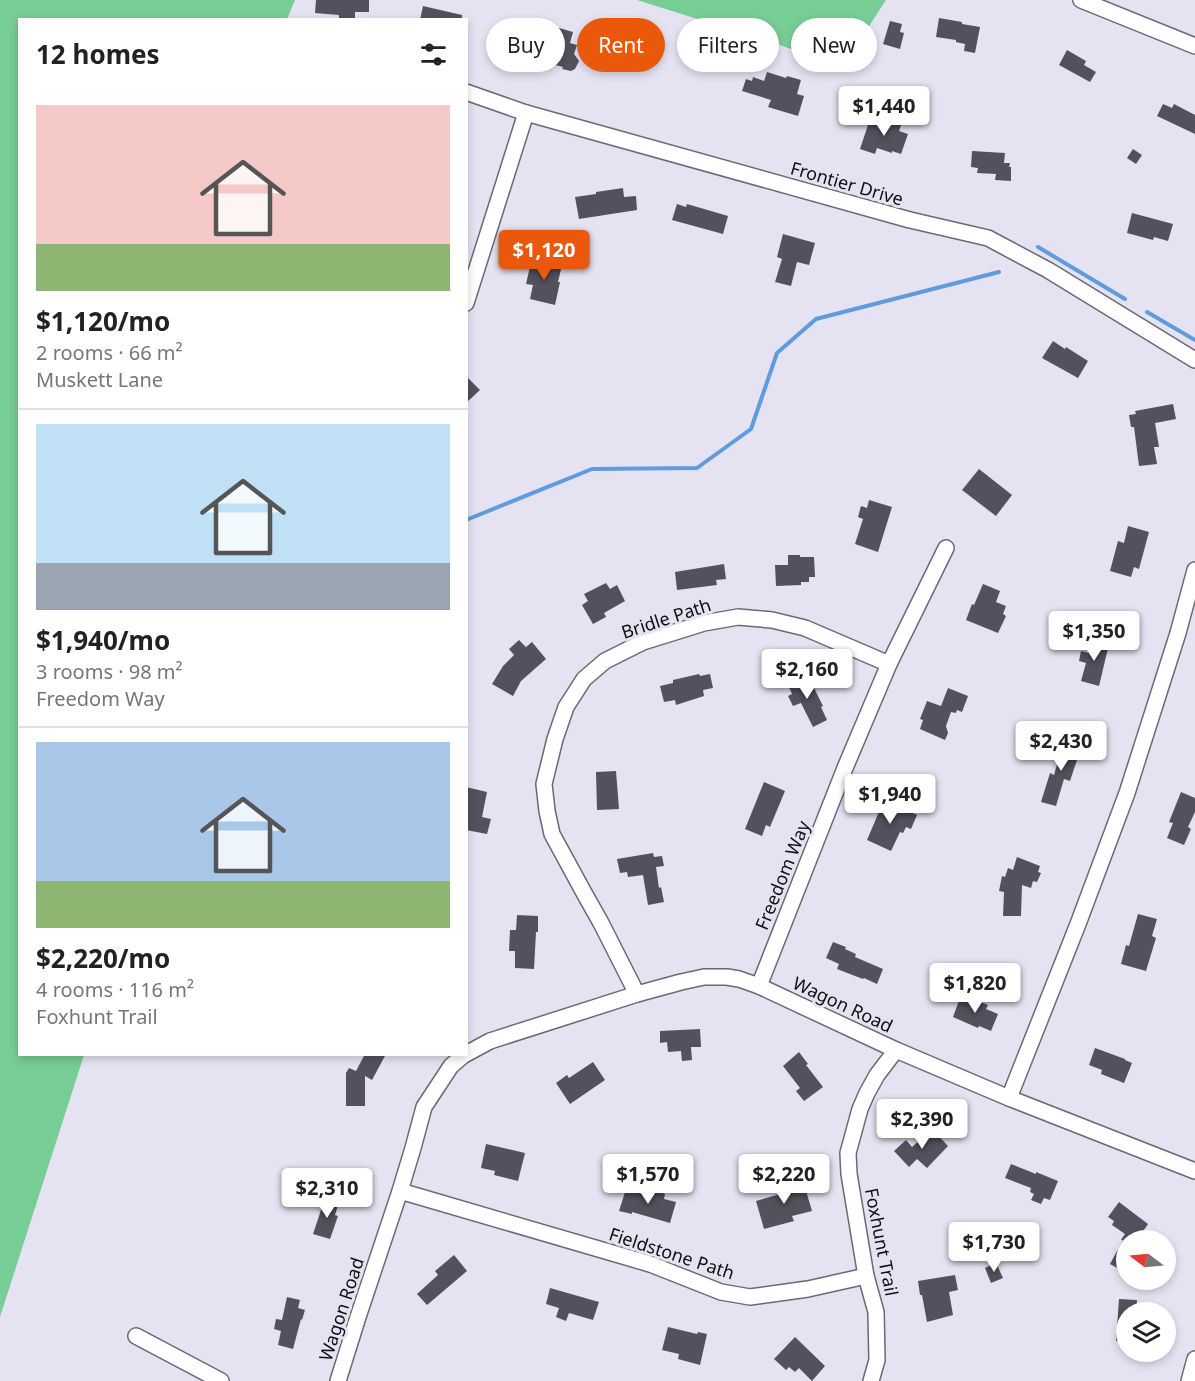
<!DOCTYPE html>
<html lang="en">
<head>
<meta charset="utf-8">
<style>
  body { margin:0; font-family:"Noto Sans",sans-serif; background:#f6f6f6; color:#222; height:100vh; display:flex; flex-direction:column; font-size:22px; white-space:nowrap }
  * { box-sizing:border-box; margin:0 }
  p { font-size:20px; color:#767676 }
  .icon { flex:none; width:33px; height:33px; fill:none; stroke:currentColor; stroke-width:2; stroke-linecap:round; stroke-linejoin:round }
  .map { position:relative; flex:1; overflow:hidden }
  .side { position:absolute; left:18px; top:18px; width:450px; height:1038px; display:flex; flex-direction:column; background:#fff; border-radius:0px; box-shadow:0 3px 9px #0003 }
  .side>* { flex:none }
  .guide { position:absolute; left:486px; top:18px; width:570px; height:54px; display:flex; gap:12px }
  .needle { width:39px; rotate:286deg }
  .controls { position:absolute; left:1116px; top:1230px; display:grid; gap:12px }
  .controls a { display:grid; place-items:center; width:60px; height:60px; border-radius:50%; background:#fff; box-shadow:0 3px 9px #0003; font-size:30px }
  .price { position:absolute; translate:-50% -51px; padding:0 14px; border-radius:6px; background:#fff; color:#222; font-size:20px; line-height:39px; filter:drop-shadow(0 2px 3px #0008) }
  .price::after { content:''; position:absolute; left:50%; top:36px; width:18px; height:14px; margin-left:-9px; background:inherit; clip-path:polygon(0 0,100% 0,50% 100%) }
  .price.selected { background:#ea580c; color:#fff }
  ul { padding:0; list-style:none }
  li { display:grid; align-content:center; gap:12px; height:318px; padding:0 18px }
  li+li { border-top:2px solid #e0e0e0 }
  li span { display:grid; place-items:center; height:186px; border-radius:0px; color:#555 }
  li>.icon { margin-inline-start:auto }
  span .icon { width:108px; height:108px; fill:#fffc; stroke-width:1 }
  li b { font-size:26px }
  h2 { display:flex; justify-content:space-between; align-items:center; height:72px; padding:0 18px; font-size:26px }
  .pill { padding:0 21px; border-radius:27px; background:#fff; box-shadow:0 3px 9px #0003; font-size:21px; line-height:54px }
  .pill.selected { background:#ea580c; color:#fff }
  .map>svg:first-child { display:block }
  .forest { fill:#77cd96 }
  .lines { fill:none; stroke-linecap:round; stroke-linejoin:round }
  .stream { stroke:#609bdd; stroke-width:4 }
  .building { fill:#53515d }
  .street-casing { stroke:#6a6975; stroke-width:18 }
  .street { stroke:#fff; stroke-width:15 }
  .labels { text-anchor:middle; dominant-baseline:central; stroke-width:6; stroke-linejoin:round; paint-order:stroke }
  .street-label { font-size:18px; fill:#0f0f13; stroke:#e5e3f2 }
</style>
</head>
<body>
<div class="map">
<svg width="1195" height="1381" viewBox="0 0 1195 1381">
  <rect width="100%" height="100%" fill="#e5e3f2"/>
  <g class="forest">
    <polygon points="0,0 295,0 287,19 20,20 20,1054 84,1055 0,1317"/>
    <polygon points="637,0 886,0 842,68 780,45"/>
  </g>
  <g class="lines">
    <g class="stream">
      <polyline points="1038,247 1125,299"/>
      <polyline points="1147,312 1195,340"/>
      <polyline points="466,520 592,469 697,468 751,429 777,353 816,319 999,272"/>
    </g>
  </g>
  <g class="building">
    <polygon points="316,0 369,0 369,12 355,12 355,18 339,18 339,15 315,13"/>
    <polygon points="423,6 462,15 462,20 420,20"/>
    <polygon points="939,18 962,22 962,24 980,27 975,53 964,51 965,44 956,42 956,40 936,37"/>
    <polygon points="890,21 902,24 900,32 904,33 900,49 883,44"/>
    <polygon points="535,26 558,32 559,28 573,32 570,43 577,45 574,54 579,61 575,69 571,71 562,69 563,67 544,62 546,54 529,50"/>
    <polygon points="1067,50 1086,61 1084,65 1096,72 1090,82 1059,65"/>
    <polygon points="767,72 786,78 787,76 801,80 797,94 804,96 798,116 768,107 771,100 742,91 746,79 752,81 753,77 764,81"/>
    <polygon points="1163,104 1172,108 1174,104 1195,115 1195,134 1157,116"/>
    <polygon points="870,119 880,123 881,119 901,125 899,131 908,134 901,154 892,151 892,153 877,148 875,154 860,149"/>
    <polygon points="1133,149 1142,155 1136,164 1127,158"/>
    <polygon points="972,151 1005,153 1004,163 1010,163 1009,167 1011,167 1011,181 995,180 996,174 977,173 978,168 971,167"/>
    <polygon points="623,188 624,197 636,196 637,210 579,219 575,197 596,194 596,192"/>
    <polygon points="677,204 686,207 687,204 728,216 723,234 672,220"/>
    <polygon points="1132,213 1173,224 1168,241 1154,237 1153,240 1127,233"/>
    <polygon points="783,234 815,243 809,265 797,262 791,286 775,282 782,259 777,257"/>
    <polygon points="532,258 562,265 558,282 560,282 555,305 530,299 533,285 526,284"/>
    <polygon points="1053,341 1065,349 1066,347 1088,361 1078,378 1042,358"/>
    <polygon points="466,376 480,390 466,403"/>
    <polygon points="1173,404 1176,419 1155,423 1159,447 1154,447 1157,464 1139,466 1134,427 1131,427 1129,415 1136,414 1135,411"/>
    <polygon points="979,469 1012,495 996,516 962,490"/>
    <polygon points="869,500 892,507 878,552 855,544 863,519 858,517 861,506 867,508"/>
    <polygon points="1128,526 1149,532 1139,569 1134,567 1131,577 1110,571 1118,541 1124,543"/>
    <polygon points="788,555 800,555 800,557 814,557 815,577 809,577 809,582 801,582 801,585 776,586 775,565 788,565"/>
    <polygon points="724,564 726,579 716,580 717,585 677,590 675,572"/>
    <polygon points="606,583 610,589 617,585 625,601 604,613 606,617 593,624 582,605 588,601 584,594"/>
    <polygon points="983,584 1000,591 996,602 1006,606 1003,614 1006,616 998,633 966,620 972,604 974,605"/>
    <polygon points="1091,639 1109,644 1099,686 1081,681 1086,663 1079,661 1081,651 1088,653"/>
    <polygon points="519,640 526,647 532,642 546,659 521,681 513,696 492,684 503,666 514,655 509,649"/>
    <polygon points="699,674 700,676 710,674 713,688 703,690 704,696 676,705 675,700 664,702 660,686 673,683 673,680"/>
    <polygon points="804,675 809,686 812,684 823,706 821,707 827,720 813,727 801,703 793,706 788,696 792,694 789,687 793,686 791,682"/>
    <polygon points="948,688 968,696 962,712 957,710 956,713 951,712 946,726 948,733 945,740 920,729 923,720 920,719 927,701 941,706"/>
    <polygon points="1065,737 1080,741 1075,756 1078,757 1070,781 1064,779 1056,806 1041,802 1050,773 1054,775"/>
    <polygon points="616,771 619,809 597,810 596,772"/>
    <polygon points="764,782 785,791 770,827 766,825 762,836 745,829"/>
    <polygon points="466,787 487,792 482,817 491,819 487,834 466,830"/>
    <polygon points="1181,792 1195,798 1195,812 1188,827 1191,829 1184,845 1167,838 1173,823 1169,822"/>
    <polygon points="884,800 917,815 911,829 906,827 903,833 900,832 891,851 867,840"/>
    <polygon points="653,853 654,857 662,856 664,866 656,867 659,888 661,887 664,902 648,905 643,875 628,877 627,872 620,873 617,859"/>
    <polygon points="1017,857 1040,866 1038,872 1041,873 1037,882 1033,881 1031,888 1022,885 1021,916 1003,916 1004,892 999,891 1002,876 1005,877 1008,868 1013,870"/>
    <polygon points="1138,914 1157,919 1152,936 1156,938 1146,971 1121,964 1126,945 1129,946"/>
    <polygon points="517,915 538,916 538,932 536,932 534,969 515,968 515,951 509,951 510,930 516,930"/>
    <polygon points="833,942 846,947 845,949 856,954 855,957 883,969 877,984 864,978 863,979 837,969 839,964 826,958"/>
    <polygon points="961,995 988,1005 986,1009 998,1014 991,1031 979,1026 978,1028 953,1017"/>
    <polygon points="700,1029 701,1047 691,1047 692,1060 682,1061 681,1051 668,1052 667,1042 660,1043 660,1031"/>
    <polygon points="1095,1048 1125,1059 1125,1060 1132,1063 1124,1083 1101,1074 1102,1070 1089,1065"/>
    <polygon points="799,1052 808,1064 806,1065 823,1087 804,1101 796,1091 800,1088 783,1066"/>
    <polygon points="365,1054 386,1054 372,1080 365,1076 365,1106 346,1106 346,1073 349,1068 356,1071"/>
    <polygon points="593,1062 605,1080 570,1104 556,1083 567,1075 569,1078"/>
    <polygon points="932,1129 948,1146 927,1168 917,1159 909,1167 894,1151 906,1140 912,1147"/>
    <polygon points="486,1144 525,1153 518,1181 494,1175 495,1171 481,1168"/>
    <polygon points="1011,1164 1036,1174 1036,1172 1058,1181 1050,1200 1044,1198 1041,1204 1031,1200 1034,1194 1030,1192 1031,1188 1005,1178"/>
    <polygon points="797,1180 798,1186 804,1184 812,1211 792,1216 794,1221 764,1229 756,1201 784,1193 781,1185"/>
    <polygon points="626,1189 645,1195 646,1192 653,1194 654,1190 665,1194 664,1199 676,1202 670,1223 632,1212 632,1214 619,1211"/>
    <polygon points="325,1198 339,1202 335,1215 338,1216 330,1239 313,1234"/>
    <polygon points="1119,1202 1148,1224 1137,1240 1126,1240 1126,1260 1121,1270 1110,1264 1123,1240 1121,1240 1125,1234 1112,1225 1114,1221 1108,1217"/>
    <polygon points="454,1255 467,1271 427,1305 417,1294 438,1275 435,1271"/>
    <polygon points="996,1263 1003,1278 991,1283 985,1268"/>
    <polygon points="955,1275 958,1290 949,1292 953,1315 927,1322 922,1295 920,1295 918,1281"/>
    <polygon points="550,1288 599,1302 593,1320 569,1313 566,1321 556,1317 559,1308 546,1304"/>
    <polygon points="287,1297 300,1300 298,1308 305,1310 302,1320 301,1319 293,1349 278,1345 281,1331 274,1329 276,1319 282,1320"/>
    <polygon points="1119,1299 1137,1300 1136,1312 1126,1312 1126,1341 1116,1341"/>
    <polygon points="668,1327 697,1334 698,1332 707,1334 700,1365 678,1359 679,1354 662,1350"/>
    <polygon points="795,1337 825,1366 812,1381 799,1368 795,1372 789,1367 786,1370 774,1359"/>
  </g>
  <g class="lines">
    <g class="street-casing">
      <g id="street">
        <polyline points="1081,0 1195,46"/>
        <polyline points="466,92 526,113 910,220 988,238 1048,270 1195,360"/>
        <polyline points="466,303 526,113"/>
        <polyline points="759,986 845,768 889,664 946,548"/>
        <polyline points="637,994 601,923 583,891 552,834 547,811 544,784 555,739 566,707 584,679 605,661 643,642 704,623 738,617 772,620 805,628 889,664"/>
        <polyline points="466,1054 490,1041 637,994 681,982 704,977 727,977 739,979 759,986 896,1050 1009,1098 1195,1171"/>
        <polyline points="1009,1098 1078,924 1127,793 1178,633 1195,570"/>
        <polyline points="400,1191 650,1264 721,1292 750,1297 808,1289 866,1276"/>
        <polyline points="136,1336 221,1381"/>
        <polyline points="338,1381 358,1317 400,1191 413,1148 424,1107 451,1066 465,1054"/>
        <polyline points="871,1381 877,1360 876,1312 866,1276 849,1174 848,1153 860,1109 867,1093 877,1075 896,1050"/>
        <polyline points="1189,1381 1195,1359"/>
      </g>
    </g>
    <use href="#street" class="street"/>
  </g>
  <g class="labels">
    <g class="street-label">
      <text transform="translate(847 183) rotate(16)">Frontier Drive</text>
      <text transform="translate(666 618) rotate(-18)">Bridle Path</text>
      <text transform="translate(782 875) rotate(-68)">Freedom Way</text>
      <text transform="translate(843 1004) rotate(25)">Wagon Road</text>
      <text transform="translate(882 1242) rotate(79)">Foxhunt Trail</text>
      <text transform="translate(672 1253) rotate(18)">Fieldstone Path</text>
      <text transform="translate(341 1309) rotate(-72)">Wagon Road</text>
    </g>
  </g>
</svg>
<div class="controls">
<a><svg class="needle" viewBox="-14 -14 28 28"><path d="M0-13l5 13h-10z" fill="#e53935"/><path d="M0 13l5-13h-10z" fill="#767676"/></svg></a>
<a><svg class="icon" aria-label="layers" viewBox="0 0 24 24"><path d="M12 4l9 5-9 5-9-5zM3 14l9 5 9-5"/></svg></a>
</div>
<b class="price" style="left:884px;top:137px">$1,440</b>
<b class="price selected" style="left:544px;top:281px">$1,120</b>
<b class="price" style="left:1094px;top:662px">$1,350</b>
<b class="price" style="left:807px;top:700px">$2,160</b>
<b class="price" style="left:1061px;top:772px">$2,430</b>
<b class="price" style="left:890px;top:825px">$1,940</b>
<b class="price" style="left:975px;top:1014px">$1,820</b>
<b class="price" style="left:922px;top:1150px">$2,390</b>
<b class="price" style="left:648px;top:1205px">$1,570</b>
<b class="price" style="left:784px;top:1205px">$2,220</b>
<b class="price" style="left:327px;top:1219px">$2,310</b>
<b class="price" style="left:994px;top:1273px">$1,730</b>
<div class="guide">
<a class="pill">Buy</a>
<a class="pill selected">Rent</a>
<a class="pill">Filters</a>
<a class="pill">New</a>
</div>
<section class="side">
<h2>12 homes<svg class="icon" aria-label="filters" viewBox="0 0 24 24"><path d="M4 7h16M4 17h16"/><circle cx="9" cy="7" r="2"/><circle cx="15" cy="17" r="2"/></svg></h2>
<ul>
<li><span style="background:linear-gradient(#f6c9c9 75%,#8fb573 0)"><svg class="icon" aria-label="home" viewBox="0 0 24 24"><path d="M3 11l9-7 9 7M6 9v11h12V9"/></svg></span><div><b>$1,120/mo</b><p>2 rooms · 66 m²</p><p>Muskett Lane</p></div></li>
<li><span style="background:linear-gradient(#bfe0f5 75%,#9aa5b1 0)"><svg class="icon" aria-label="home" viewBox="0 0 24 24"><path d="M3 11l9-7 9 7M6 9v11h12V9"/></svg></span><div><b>$1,940/mo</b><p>3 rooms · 98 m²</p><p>Freedom Way</p></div></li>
<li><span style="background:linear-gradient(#a9c7e8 75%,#8fb573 0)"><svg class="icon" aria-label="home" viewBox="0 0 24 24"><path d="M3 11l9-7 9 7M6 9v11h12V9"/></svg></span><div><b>$2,220/mo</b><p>4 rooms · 116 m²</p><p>Foxhunt Trail</p></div></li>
</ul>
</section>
</div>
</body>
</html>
